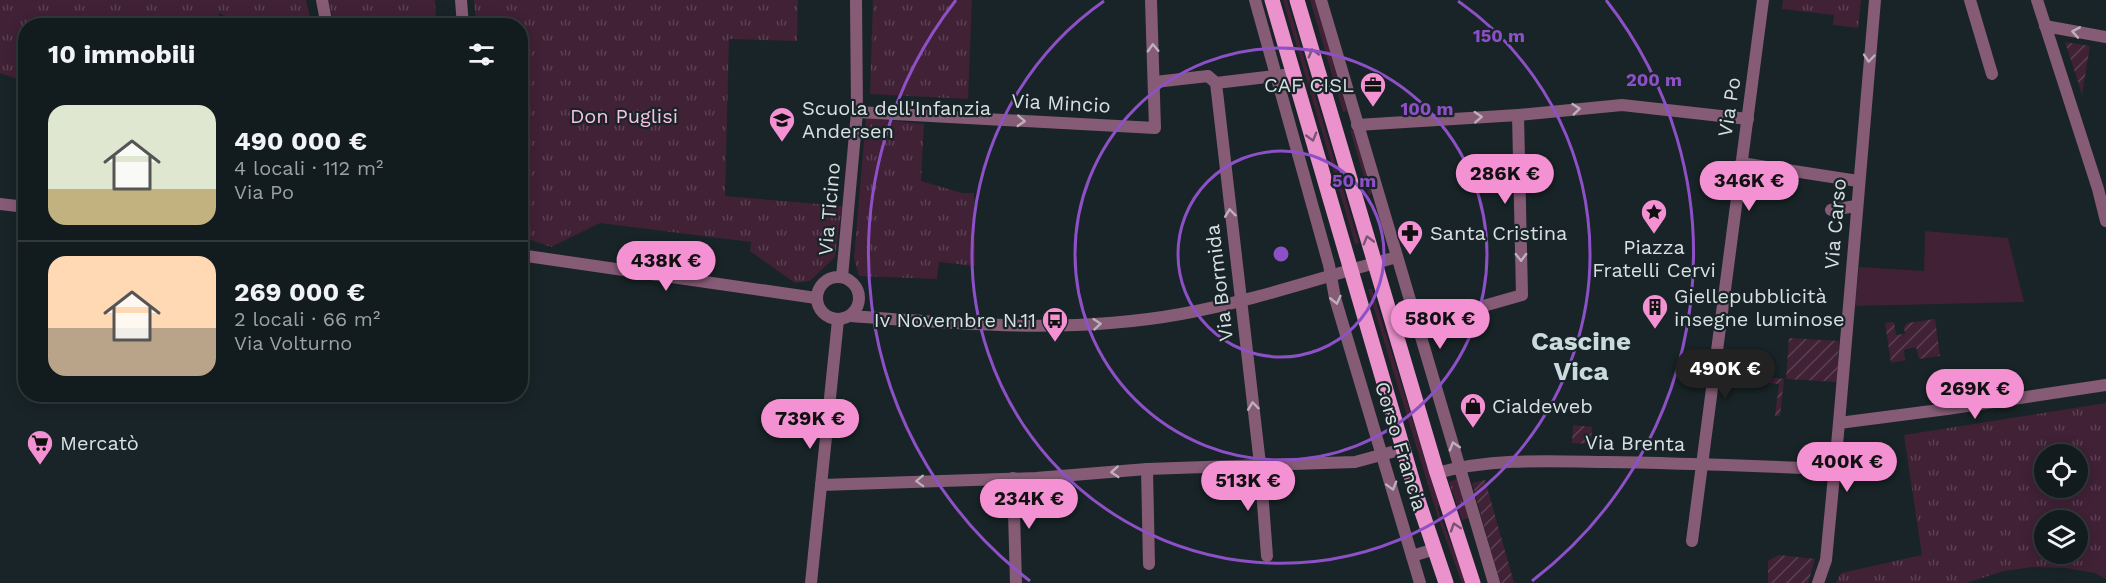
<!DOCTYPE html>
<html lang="it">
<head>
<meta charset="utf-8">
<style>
  body { margin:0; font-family:"Work Sans",sans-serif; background:#1f282a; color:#f1f3f6; height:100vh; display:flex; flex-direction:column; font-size:22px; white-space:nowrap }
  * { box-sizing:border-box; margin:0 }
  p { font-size:20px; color:#9ca1a4 }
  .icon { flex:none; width:33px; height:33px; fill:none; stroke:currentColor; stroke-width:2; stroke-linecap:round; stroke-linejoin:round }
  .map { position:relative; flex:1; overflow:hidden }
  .drawer { position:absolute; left:18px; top:18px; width:510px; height:384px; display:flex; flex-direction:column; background:#121b1d; border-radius:24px; box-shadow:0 3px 15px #0003,0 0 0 2px #31393b }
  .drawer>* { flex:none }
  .buttons { position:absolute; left:2034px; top:444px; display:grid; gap:12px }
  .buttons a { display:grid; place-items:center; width:54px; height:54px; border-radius:50%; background:#121b1d; box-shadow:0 3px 15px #0003,0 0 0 2px #31393b; font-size:30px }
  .price { position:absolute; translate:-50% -51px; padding:0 14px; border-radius:21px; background:#f491d3; color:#111; font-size:20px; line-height:39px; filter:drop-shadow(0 2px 3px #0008) }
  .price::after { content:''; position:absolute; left:50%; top:36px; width:18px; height:14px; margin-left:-9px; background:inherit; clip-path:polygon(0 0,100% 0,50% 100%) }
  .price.on { background:#222; color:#fff }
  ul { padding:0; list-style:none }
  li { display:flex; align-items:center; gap:18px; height:150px; padding:0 30px }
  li+li { border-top:2px solid #31393b }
  li span { display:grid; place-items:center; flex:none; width:168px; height:120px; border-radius:18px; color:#555 }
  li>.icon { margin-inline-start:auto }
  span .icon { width:72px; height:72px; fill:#fffc; stroke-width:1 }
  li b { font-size:26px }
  h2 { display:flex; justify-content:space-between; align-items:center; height:72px; padding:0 30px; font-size:26px }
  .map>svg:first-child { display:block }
  .grass { fill:#402136 }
  .park { fill:url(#park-tufts); fill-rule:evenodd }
  .garden { fill:url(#garden-furrows) }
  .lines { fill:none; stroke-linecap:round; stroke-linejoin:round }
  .pedestrian { stroke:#865b76; stroke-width:12 }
  .minor { stroke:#865b76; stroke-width:12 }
  .primary { stroke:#eb92cc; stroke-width:15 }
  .oneway { stroke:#bbb1bc }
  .oneway2 { stroke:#775671 }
  .ring { fill:none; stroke:#8e50c6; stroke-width:3 }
  .labels { text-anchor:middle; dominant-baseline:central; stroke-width:4.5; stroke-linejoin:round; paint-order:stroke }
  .poi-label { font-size:20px; fill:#d8e0e1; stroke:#182427; text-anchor:start }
  .street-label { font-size:20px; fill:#d8e0e1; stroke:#182427 }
  .park-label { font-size:20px; fill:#f7c2e3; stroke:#182427 }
  .district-label { font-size:26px; font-weight:bold; fill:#cadadd; stroke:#182427 }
  .centre { fill:#8e50c6; stroke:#182427; stroke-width:3 }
  .ring-label { font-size:18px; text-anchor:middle; font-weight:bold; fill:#8e50c6; stroke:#182427; stroke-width:4.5; stroke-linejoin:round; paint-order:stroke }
</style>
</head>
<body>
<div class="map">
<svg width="2106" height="583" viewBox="0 0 2106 583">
  <defs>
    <pattern id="park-tufts" width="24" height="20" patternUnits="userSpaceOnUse" patternTransform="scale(1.5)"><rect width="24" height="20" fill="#402136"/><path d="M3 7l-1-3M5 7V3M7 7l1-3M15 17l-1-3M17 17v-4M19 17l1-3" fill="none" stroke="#5b4153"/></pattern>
    <pattern id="garden-furrows" width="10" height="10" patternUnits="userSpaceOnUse" patternTransform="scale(1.5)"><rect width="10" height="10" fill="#402136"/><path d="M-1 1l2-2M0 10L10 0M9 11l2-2" fill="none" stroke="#5b4153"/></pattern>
  </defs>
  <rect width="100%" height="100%" fill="#182427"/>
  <g class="grass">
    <polygon points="1283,0 1287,0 1359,243 1355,244"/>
    <polygon points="1310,0 1315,0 1347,111 1343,112"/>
    <polygon points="1350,130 1354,131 1372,194 1369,195"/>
    <polygon points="1925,231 2008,238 2024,302 1855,306 1859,267 1924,271"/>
    <polygon points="1368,289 1372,289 1439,505 1438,508 1441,518 1467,583 1462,583 1439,521"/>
  </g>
  <g class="park">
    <polygon points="0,0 306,0 312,25 241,25 219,13 219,25 26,26 25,82 0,73"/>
    <polygon points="328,0 435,0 436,25 335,25"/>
    <polygon points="474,0 798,0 797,41 729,39 725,196 842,206 835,257 810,281 795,283 750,251 751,242 600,223 551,247 525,238 520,233 520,26 476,25"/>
    <polygon points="873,0 972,0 968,99 870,94"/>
    <polygon points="1783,0 1861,0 1858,28 1833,25 1834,15 1782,9"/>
    <polygon points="866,118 924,124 921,181 962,193 974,193 975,266 939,262 937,279 859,276 854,258"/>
    <path d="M2106,403V579L2095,573L2066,568L2032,567L2004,571L1966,583H1836L1841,573L1922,555L1904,435ZM2044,454H2078V488H2044ZM2044,520H2078V554H2044Z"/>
    <polygon points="1462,477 1473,517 1462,520 1449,482"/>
  </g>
  <g class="garden">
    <polygon points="2065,42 2090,46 2082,94"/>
    <polygon points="1935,319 1940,356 1919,359 1916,347 1904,350 1905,360 1891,363 1885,323 1894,322 1896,335 1905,334 1904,327 1907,323"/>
    <polygon points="1789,338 1839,341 1837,382 1786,379"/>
    <polygon points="1728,373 1784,379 1780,416 1775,416 1779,384 1728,379"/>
    <polygon points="1573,425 1592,427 1591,444 1572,443"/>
    <polygon points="1485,480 1514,583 1500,583 1472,483"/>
    <polygon points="1779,555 1815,559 1808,583 1768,583 1768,561"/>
  </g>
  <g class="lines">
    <polyline class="pedestrian" points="1155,82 1208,76 1216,83"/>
    <g class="minor">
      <polyline points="322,0 327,26"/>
      <polyline points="461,0 463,26"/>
      <polyline points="1255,0 1329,265 1335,298 1420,583"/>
      <polyline points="1321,0 1494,583"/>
      <polyline points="1970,0 1992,74"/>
      <polyline points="2037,0 2098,189 2106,221"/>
      <polyline points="2045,26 2106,37"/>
      <polyline points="857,112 1155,128 1151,0"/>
      <polyline points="1357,125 1518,115 1622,105 1748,119"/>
      <polyline points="1741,163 1858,181"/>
      <polyline points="0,204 26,207"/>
      <polyline points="1831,210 1856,206"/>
      <polyline points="520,255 816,298"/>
      <circle cx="838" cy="298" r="21"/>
      <polyline points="842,277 857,112 856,0"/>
      <path d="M850,316C961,324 1071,334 1181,314C1254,301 1325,276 1397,257"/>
      <polyline points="1417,325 1522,295 1518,115"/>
      <polyline points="1839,423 1947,409 2106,385"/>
      <polyline points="1147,469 1149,564"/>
      <path d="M1437,473C1492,458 1549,461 1605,462C1681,463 1757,466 1834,469"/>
      <polyline points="1013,478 1016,583"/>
      <polyline points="821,485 1036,478 1147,469 1355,462 1403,449"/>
      <polyline points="1692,541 1763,0"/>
      <polyline points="1267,556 1260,464 1216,83 1284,75"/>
      <polyline points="1412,556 1435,549"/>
      <polyline points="811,583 838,320"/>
      <polyline points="1818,583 1826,560 1839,423 1875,0"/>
    </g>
    <g class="primary">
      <polyline points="1272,0 1419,503 1446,583"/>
      <polyline points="1297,0 1437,473 1473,583"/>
    </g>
  </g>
  <defs><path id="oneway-chevron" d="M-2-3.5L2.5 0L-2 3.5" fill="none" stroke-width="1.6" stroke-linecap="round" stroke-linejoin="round" transform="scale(1.5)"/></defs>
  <g class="oneway">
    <use href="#oneway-chevron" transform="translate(2076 32) rotate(-170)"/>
    <use href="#oneway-chevron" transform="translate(1153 48) rotate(-92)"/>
    <use href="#oneway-chevron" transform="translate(1869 58) rotate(95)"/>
    <use href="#oneway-chevron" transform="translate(1576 109) rotate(-6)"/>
    <use href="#oneway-chevron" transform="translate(1478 117) rotate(-3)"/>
    <use href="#oneway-chevron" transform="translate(1021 121) rotate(3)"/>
    <use href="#oneway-chevron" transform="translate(1230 213) rotate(-97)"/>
    <use href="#oneway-chevron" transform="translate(1521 257) rotate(89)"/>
    <use href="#oneway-chevron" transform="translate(1336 300) rotate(77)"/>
    <use href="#oneway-chevron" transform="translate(1097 324) rotate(-5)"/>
    <use href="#oneway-chevron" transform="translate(1253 406) rotate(-97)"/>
    <use href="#oneway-chevron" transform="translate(1454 446) rotate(-107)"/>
    <use href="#oneway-chevron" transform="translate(1115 472) rotate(176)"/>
    <use href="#oneway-chevron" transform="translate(920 481) rotate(178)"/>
    <use href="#oneway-chevron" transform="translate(1392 486) rotate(74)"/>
  </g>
  <g class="oneway2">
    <use href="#oneway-chevron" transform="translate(1313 53) rotate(-106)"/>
    <use href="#oneway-chevron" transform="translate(1312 137) rotate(74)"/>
    <use href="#oneway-chevron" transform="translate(1368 240) rotate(-106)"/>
    <use href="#oneway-chevron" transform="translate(1455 527) rotate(-108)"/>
  </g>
  <g class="ring">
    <circle cx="1281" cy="254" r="103"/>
    <circle cx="1281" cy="254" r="206"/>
    <path d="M1458 1A309 309 0 1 1 1104 1"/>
    <path d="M1030 581A412 412 0 0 1 956 0M1606 0A412 412 0 0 1 1532 581"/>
  </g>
  <defs>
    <g id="office-pin" transform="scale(1.35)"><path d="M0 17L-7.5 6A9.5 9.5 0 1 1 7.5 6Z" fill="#f491d3" stroke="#182427"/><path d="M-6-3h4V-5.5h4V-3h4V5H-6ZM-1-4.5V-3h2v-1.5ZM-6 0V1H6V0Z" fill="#111"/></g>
    <g id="school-pin" transform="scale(1.35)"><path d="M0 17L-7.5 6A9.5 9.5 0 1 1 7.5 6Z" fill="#f491d3" stroke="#182427"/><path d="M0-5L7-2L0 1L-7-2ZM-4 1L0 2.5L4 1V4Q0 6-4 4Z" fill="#111"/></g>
    <g id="sight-pin" transform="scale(1.35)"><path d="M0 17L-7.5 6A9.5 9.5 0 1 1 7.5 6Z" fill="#f491d3" stroke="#182427"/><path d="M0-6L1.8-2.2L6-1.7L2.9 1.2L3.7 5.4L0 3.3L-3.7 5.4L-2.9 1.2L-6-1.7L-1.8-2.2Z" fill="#111"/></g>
    <g id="pharmacy-pin" transform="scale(1.35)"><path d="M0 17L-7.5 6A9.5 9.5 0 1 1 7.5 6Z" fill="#f491d3" stroke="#182427"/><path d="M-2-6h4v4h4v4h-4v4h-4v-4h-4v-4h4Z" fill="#111"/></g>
    <g id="building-pin" transform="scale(1.35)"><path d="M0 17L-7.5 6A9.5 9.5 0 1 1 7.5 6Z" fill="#f491d3" stroke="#182427"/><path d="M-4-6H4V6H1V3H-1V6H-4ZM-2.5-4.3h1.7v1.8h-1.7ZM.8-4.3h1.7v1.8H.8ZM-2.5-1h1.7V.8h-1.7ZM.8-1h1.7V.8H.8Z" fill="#111"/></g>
    <g id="bus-pin" transform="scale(1.35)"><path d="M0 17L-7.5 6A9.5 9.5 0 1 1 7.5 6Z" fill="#f491d3" stroke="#182427"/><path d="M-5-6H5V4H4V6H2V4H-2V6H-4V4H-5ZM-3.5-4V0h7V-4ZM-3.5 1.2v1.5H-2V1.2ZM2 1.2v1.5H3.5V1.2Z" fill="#111"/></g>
    <g id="shop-pin" transform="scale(1.35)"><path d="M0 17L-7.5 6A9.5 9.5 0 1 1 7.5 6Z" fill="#f491d3" stroke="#182427"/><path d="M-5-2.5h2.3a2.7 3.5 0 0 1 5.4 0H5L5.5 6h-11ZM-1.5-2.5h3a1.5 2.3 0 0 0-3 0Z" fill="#111"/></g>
    <g id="supermarket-pin" transform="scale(1.35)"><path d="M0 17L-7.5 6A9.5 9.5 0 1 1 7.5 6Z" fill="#f491d3" stroke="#182427"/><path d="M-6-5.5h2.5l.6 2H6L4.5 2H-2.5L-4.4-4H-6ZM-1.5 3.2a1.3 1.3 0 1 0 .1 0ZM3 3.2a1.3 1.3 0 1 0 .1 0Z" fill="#111"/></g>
  </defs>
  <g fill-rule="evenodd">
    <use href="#office-pin" x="1373" y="85"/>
    <use href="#school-pin" x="782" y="120"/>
    <use href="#sight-pin" x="1654" y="212"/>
    <use href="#pharmacy-pin" x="1410" y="233"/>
    <use href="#building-pin" x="1655" y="307"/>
    <use href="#bus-pin" x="1055" y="320"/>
    <use href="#shop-pin" x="1473" y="406"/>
    <use href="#supermarket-pin" x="40" y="443"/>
  </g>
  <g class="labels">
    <g class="poi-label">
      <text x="1354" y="85" text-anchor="end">CAF CISL</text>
      <text x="802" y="108">Scuola dell'Infanzia<tspan x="802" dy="23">Andersen</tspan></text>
      <text x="1430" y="233">Santa Cristina</text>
      <text x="1654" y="247" text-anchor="middle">Piazza<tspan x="1654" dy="23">Fratelli Cervi</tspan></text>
      <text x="1674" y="296">Giellepubblicità<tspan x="1674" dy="23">insegne luminose</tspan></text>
      <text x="1036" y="320" text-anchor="end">Iv Novembre N.11</text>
      <text x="1492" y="406">Cialdeweb</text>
      <text x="60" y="443">Mercatò</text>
    </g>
    <g class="street-label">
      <text transform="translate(1061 103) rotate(3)">Via Mincio</text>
      <text transform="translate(1729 107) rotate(-81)">Via Po</text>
      <text transform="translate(829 209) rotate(-85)">Via Ticino</text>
      <text transform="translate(1835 224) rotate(-85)">Via Carso</text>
      <text transform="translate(1219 283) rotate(-97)">Via Bormida</text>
      <text transform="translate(1635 443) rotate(1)">Via Brenta</text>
      <text transform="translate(1401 446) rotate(73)">Corso Francia</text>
    </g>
    <g class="park-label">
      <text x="624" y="116">Don Puglisi</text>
    </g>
    <g class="district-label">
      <text x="1581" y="341">Cascine<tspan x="1581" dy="30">Vica</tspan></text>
    </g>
  </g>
  <circle cx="1281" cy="254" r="9" class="centre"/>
  <g class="ring-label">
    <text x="1499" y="42">150 m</text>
    <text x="1654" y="86">200 m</text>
    <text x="1427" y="115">100 m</text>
    <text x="1354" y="187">50 m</text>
  </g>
</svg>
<div class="buttons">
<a><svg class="icon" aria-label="locate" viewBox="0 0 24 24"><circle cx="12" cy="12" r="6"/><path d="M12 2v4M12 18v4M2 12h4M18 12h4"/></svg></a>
<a><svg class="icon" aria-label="layers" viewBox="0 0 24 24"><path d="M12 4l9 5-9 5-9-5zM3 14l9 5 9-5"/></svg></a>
</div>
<b class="price" style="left:1505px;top:205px">286K €</b>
<b class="price" style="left:1749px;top:212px">346K €</b>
<b class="price" style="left:666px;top:292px">438K €</b>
<b class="price" style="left:1440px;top:350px">580K €</b>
<b class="price on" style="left:1725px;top:400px">490K €</b>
<b class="price" style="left:1975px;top:420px">269K €</b>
<b class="price" style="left:810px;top:450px">739K €</b>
<b class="price" style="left:1847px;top:493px">400K €</b>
<b class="price" style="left:1248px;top:512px">513K €</b>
<b class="price" style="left:1029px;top:530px">234K €</b>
<section class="drawer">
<h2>10 immobili<svg class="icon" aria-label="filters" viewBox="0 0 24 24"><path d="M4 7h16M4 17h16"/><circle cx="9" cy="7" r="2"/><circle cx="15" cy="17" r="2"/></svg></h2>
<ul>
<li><span style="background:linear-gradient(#dfe7d0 70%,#c2b280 0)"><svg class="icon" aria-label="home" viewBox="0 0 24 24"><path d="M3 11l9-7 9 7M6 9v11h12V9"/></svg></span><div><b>490 000 €</b><p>4 locali · 112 m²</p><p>Via Po</p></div></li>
<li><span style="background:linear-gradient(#ffd9b3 60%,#b9a48a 0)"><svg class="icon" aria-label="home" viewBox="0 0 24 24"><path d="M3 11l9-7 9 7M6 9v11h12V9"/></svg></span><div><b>269 000 €</b><p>2 locali · 66 m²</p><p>Via Volturno</p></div></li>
</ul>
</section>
</div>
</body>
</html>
